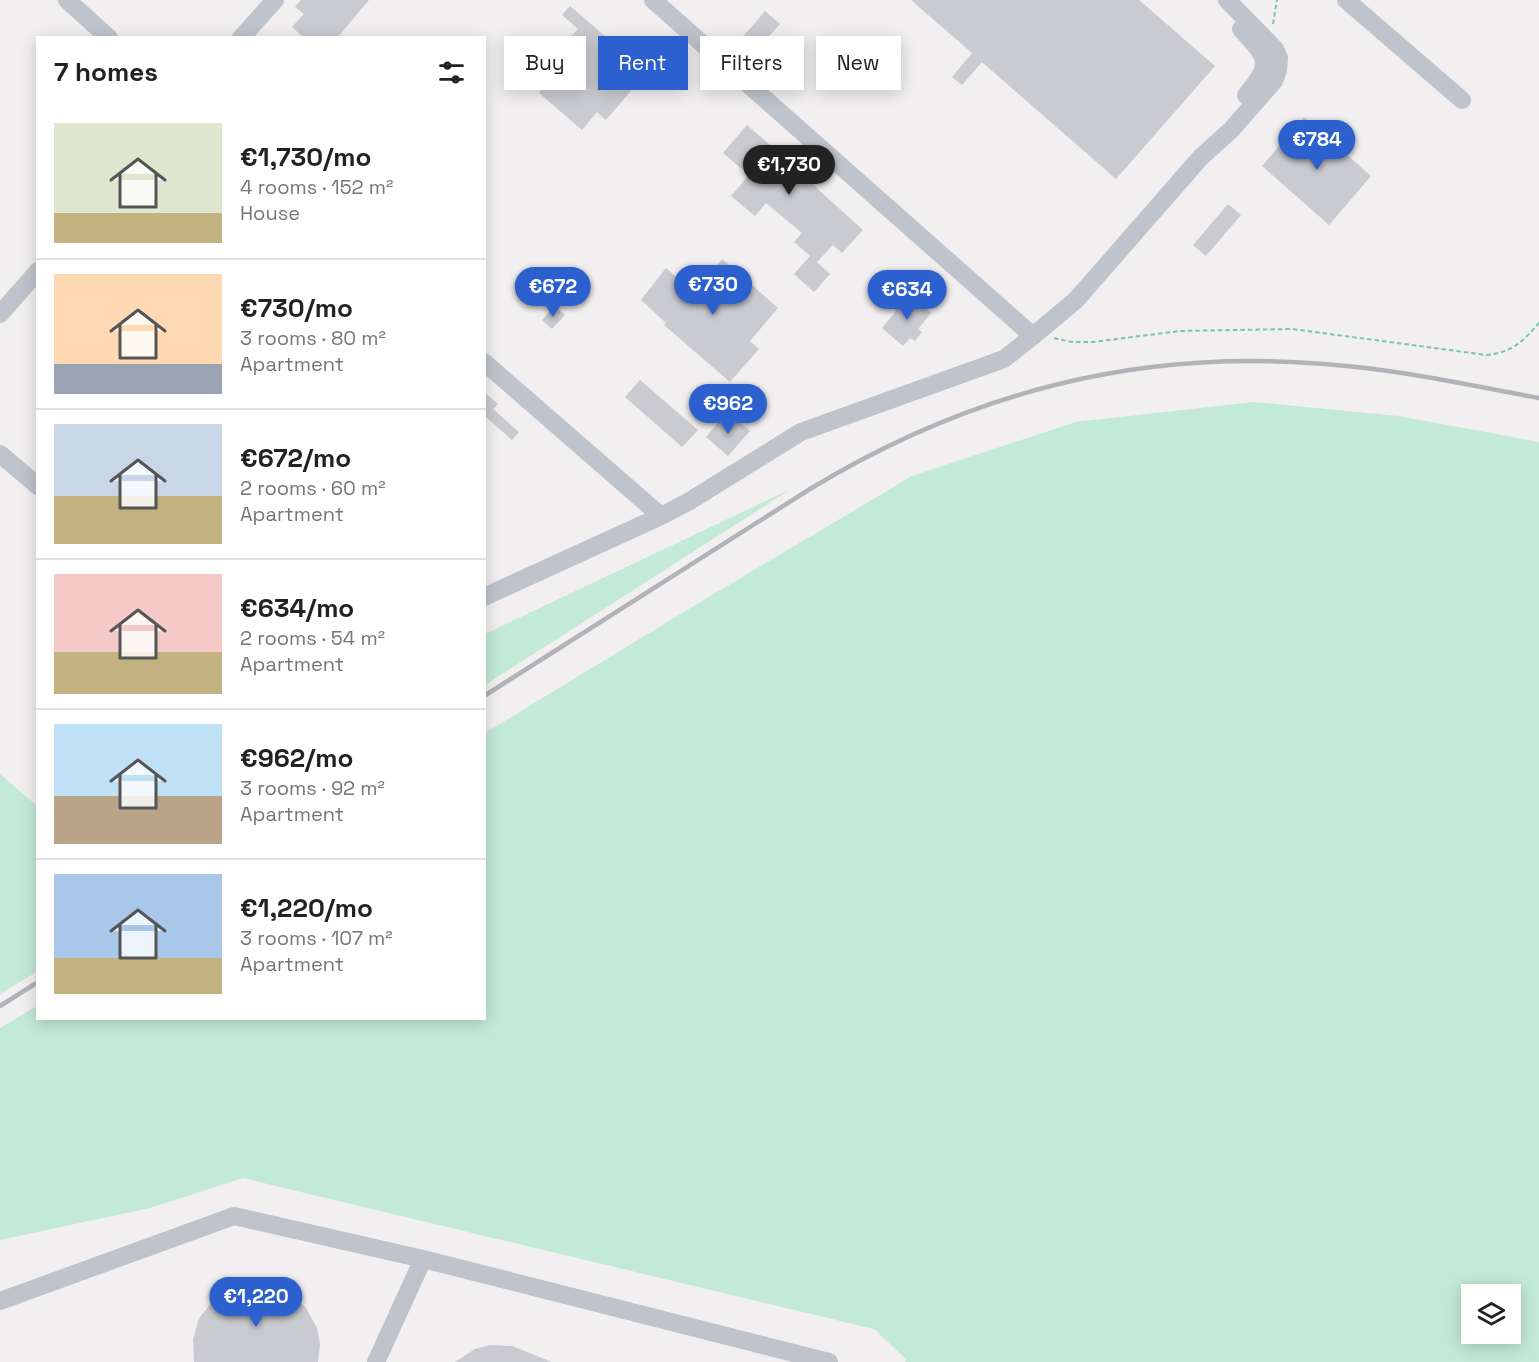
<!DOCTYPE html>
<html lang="en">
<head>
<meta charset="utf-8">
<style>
  body { margin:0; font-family:"Space Grotesk",sans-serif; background:#f2f2f2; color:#222; height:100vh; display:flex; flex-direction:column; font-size:22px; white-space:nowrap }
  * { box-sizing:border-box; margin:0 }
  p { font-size:20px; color:#767676 }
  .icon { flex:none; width:33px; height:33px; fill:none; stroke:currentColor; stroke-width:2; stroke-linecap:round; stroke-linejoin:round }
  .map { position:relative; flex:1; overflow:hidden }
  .panel { position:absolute; left:36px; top:36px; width:450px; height:984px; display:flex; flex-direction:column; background:#fff; border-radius:0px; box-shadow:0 3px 15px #0003 }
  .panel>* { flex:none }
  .guide { position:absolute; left:504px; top:36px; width:570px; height:54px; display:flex; gap:12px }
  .fabs { position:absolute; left:1461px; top:1284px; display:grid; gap:12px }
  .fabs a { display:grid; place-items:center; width:60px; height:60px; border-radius:0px; background:#fff; box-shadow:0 3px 15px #0003; font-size:30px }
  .price { position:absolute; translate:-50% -51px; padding:0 14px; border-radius:21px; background:#2c60ce; color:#fff; font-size:20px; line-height:39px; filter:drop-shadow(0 2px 3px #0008) }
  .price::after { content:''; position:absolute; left:50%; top:36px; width:18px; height:14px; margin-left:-9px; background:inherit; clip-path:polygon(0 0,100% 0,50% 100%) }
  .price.current { background:#222; color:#fff }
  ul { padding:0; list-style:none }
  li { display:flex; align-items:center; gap:18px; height:150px; padding:0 18px }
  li+li { border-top:2px solid #e0e0e0 }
  li span { display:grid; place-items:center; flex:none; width:168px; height:120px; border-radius:0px; color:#555 }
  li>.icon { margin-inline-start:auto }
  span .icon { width:72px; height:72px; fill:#fffc; stroke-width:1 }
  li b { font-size:26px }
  h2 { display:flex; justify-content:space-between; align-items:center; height:72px; padding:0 18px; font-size:26px }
  .tag { padding:0 21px; border-radius:0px; background:#fff; box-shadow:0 3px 15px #0003; font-size:21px; line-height:54px }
  .tag.current { background:#2c60ce; color:#fff }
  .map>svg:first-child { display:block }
  .green { fill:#c2ead6; fill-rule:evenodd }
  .building { fill:#c9cbd1 }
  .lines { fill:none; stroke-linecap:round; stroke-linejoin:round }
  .path { stroke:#7dc5aa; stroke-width:2; stroke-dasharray:4.5 3; stroke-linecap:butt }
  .minor { stroke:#bfc4cc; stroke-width:18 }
  .rail { stroke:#b2b3b8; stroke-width:4.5 }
</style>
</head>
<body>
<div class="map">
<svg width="1539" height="1362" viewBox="0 0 1539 1362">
  <rect width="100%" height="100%" fill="#f1efef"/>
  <g class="green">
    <path d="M1254,402L1398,416L1539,442V1362H905L906,1359L874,1329L243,1178L150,1208L0,1240V1028L37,1006L38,1018H484L485,733L697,604L912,476L1076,422ZM1510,1294V1334H1472V1294Z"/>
    <polygon points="791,489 485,685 485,634"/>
    <polygon points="0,774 37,806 38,971 0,994"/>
  </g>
  <g class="building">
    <polygon points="301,0 369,0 337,38 304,38 292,27 304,14 295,7"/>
    <polygon points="911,0 1139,0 1215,66 1116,179 982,62 962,85 952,77 972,53"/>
    <polygon points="570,6 647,72 606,120 597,112 582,130 539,93 572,54 563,46 578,29 562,15"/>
    <polygon points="765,11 780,24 756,51 741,39"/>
    <polygon points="1304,117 1371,176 1329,225 1262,166"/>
    <polygon points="747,125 791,163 788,167 809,185 811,183 863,230 842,253 833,245 817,262 794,242 802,233 766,203 755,216 731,196 749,175 723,153"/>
    <polygon points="1228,204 1241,215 1206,256 1193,245"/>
    <polygon points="810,256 830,274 814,292 794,274"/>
    <polygon points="722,259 778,308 750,341 759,349 730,382 664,325 666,323 641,300 666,268 693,292"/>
    <polygon points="911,295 931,313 918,329 922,332 915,341 910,338 903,346 882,328 896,311 894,309 901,301 904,303"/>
    <polygon points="555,306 565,315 552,329 542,320"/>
    <polygon points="640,380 698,430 682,447 625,397"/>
    <polygon points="484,392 498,404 493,409 519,432 512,440 486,417 484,419"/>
    <polygon points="723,417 729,423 734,417 750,431 728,456 706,437"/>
    <polygon points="247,1285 269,1285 290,1293 306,1308 317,1328 320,1344 318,1362 194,1362 193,1339 199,1318 213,1301 231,1289"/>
    <polygon points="490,1345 512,1346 552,1362 455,1362 475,1349"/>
  </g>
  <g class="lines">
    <g class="path">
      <polyline points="1273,24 1277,0"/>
      <path d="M1054,338L1072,342H1093L1180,331L1292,329L1487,355C1513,352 1522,342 1539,323"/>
    </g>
    <g class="minor">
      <polyline points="67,0 109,38"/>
      <polyline points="653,0 1033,336 1004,359 801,432 688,502 661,516"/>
      <polyline points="1346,0 1462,100"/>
      <path d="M1241,29C1268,59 1273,63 1246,95"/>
      <polyline points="241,38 275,0"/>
      <polyline points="0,314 38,271"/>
      <polyline points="1033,336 1076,300 1201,157 1231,130 1274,81 1278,70 1279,58 1275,49 1227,0"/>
      <polyline points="484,362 661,516 484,597"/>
      <polyline points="0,454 38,486"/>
      <polyline points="423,1259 829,1362"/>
      <polyline points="0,1301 234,1216 423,1259 376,1362"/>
    </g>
    <g class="rail">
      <path d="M484,696L810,489C970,392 1137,349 1324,364C1396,369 1468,385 1539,398"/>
      <polyline points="0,1006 38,982"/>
    </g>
  </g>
</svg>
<div class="fabs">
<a><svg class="icon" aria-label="layers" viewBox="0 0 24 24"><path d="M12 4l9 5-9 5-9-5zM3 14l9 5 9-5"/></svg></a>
</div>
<b class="price" style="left:1317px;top:171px">€784</b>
<b class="price current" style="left:789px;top:196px">€1,730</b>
<b class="price" style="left:713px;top:316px">€730</b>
<b class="price" style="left:553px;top:318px">€672</b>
<b class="price" style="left:907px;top:321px">€634</b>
<b class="price" style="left:728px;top:435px">€962</b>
<b class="price" style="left:256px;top:1328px">€1,220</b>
<div class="guide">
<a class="tag">Buy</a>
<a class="tag current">Rent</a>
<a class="tag">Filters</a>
<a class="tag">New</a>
</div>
<section class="panel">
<h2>7 homes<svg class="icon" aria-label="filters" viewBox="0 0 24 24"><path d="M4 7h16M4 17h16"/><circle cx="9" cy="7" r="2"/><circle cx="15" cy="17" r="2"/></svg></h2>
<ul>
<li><span style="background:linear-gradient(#dfe7d0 75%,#c2b280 0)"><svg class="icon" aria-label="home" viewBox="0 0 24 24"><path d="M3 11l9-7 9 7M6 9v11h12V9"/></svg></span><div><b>€1,730/mo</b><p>4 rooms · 152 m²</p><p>House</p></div></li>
<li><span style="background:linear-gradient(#ffd9b3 75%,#9aa5b1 0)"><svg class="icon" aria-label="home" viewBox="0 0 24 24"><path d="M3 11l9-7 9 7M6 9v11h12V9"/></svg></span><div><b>€730/mo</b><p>3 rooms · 80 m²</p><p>Apartment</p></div></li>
<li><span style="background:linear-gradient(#c9d6e8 60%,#c2b280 0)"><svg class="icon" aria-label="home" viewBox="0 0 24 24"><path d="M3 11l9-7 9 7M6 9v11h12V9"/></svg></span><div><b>€672/mo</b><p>2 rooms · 60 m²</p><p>Apartment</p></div></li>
<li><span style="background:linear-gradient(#f6c9c9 65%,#c2b280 0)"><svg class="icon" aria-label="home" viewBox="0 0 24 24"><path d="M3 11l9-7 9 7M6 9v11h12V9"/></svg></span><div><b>€634/mo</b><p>2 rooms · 54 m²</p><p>Apartment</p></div></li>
<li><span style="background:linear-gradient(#bfe0f5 60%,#b9a48a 0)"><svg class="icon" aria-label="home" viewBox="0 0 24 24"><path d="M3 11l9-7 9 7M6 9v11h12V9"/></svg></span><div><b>€962/mo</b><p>3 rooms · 92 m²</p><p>Apartment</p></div></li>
<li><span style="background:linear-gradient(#a9c7e8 70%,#c2b280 0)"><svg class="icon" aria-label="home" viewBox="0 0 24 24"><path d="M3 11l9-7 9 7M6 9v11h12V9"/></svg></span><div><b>€1,220/mo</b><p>3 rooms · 107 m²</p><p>Apartment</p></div></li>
</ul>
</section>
</div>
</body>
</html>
